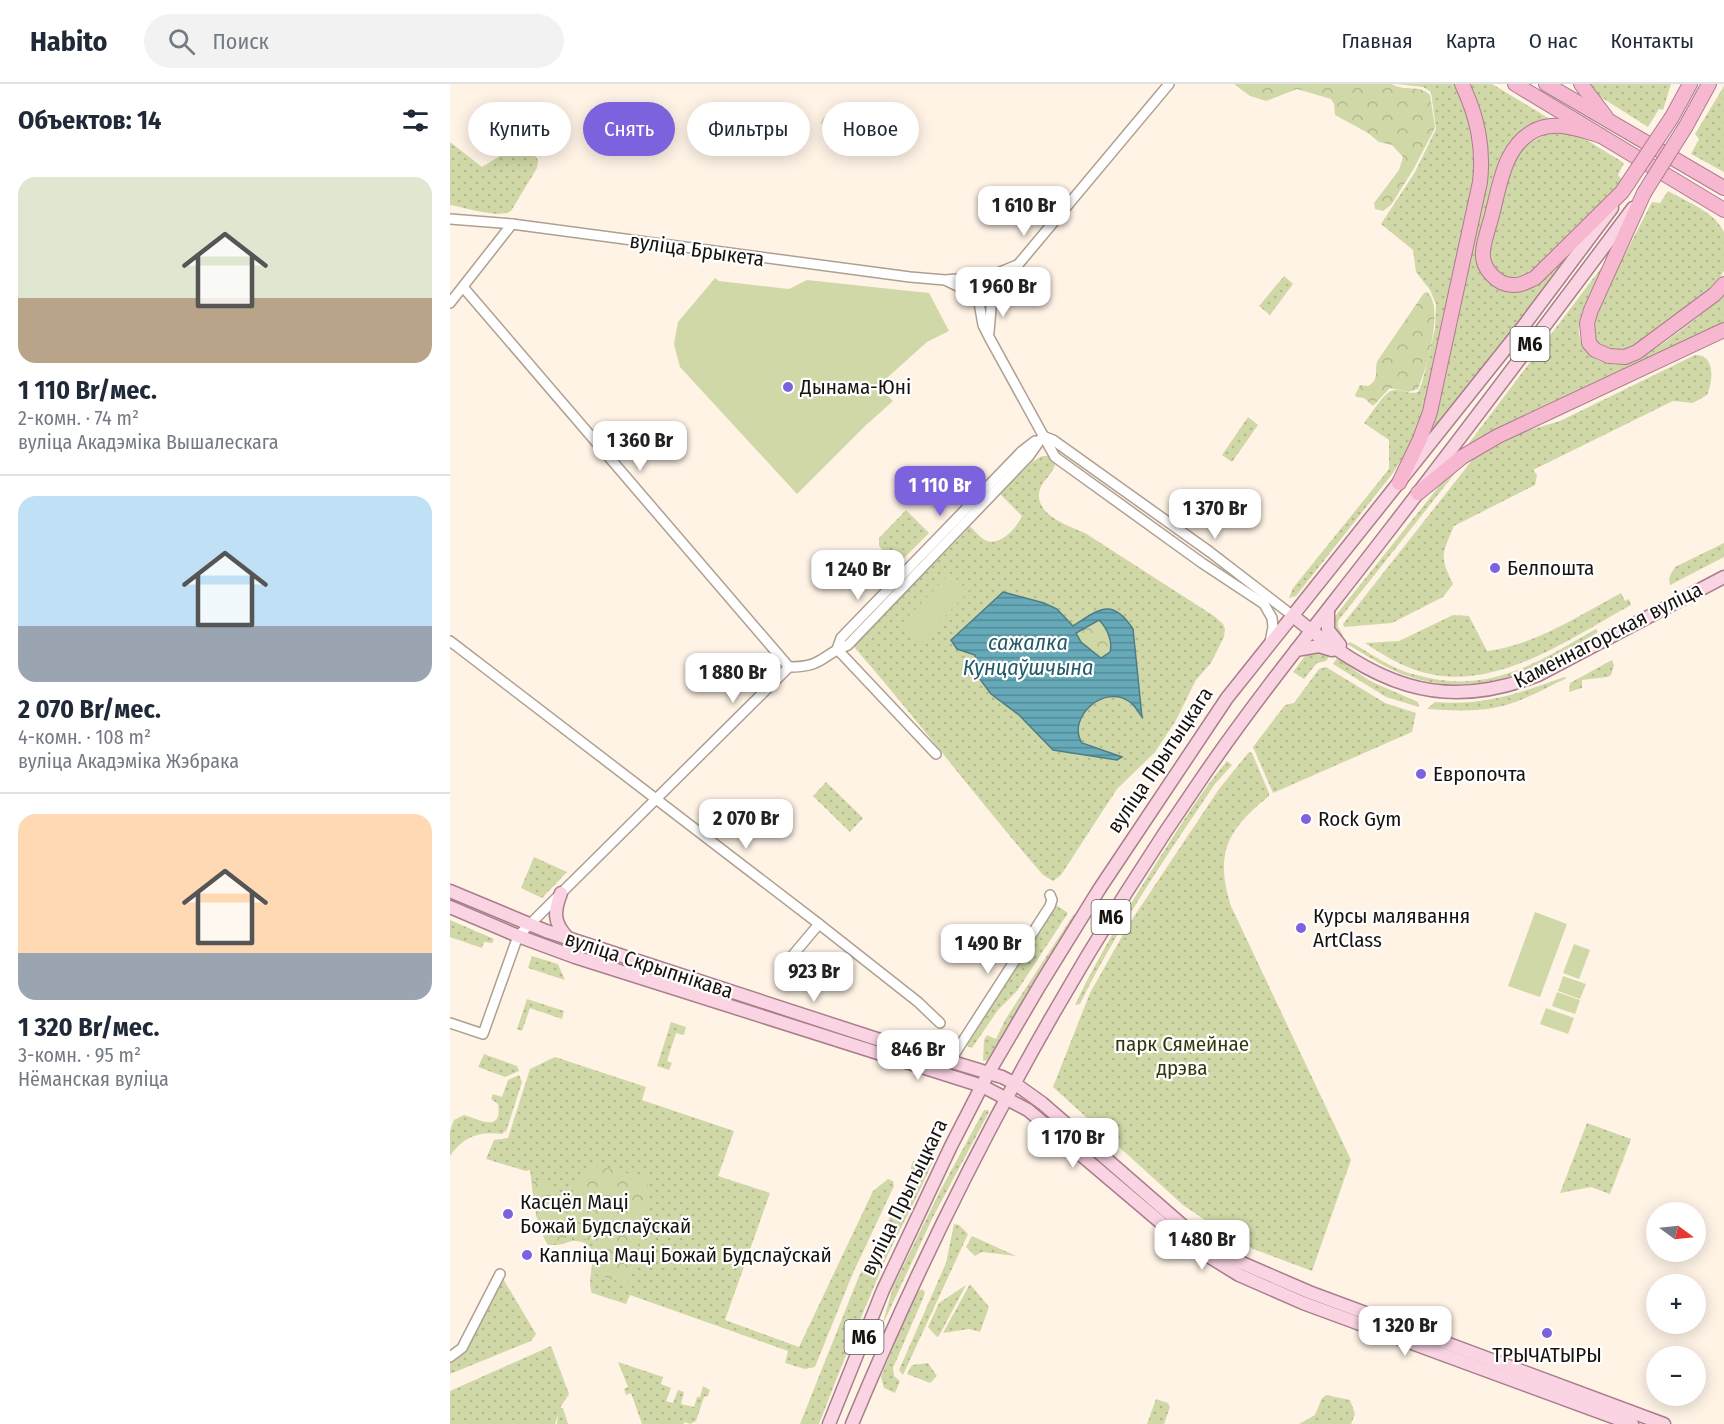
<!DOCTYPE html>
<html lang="ru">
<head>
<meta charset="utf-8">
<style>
  body { margin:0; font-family:"Fira Sans Condensed",sans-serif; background:#f2f2f3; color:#1f2937; height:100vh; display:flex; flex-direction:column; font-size:22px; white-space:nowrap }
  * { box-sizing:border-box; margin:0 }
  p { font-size:20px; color:#747a83 }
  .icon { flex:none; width:33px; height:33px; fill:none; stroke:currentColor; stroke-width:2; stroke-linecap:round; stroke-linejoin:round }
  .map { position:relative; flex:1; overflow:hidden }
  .panel { display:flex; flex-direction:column; background:#fff; width:450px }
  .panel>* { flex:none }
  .top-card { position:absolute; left:18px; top:18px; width:570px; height:54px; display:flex; gap:12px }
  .needle { width:39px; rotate:105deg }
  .buttons { position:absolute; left:1196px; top:1118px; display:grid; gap:12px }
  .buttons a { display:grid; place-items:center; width:60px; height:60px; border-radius:50%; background:#fff; box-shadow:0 3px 15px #0003; font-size:30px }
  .price { position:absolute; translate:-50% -51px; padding:0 14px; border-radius:12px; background:#fff; color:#222; font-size:20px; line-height:39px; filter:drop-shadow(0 2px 3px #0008) }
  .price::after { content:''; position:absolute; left:50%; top:36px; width:18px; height:14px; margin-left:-9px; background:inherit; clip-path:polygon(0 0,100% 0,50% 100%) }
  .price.selected { background:#7d62dd; color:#fff }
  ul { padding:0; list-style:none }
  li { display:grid; align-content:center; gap:12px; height:318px; padding:0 18px }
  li+li { border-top:2px solid #e0e1e3 }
  li span { display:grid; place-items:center; height:186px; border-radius:18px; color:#555 }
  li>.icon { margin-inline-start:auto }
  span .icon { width:108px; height:108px; fill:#fffc; stroke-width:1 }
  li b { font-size:26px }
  h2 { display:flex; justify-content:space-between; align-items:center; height:72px; padding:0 18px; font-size:26px }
  .pill { padding:0 21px; border-radius:27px; background:#fff; box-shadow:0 3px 15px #0003; font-size:21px; line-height:54px }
  .pill.selected { background:#7d62dd; color:#fff }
  header { display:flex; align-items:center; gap:36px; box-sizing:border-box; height:84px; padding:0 30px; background:#fff; border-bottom:2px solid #e0e1e3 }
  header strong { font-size:28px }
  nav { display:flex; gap:33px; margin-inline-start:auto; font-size:21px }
  .search { width:420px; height:54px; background:#f2f2f3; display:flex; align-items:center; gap:15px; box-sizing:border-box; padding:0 21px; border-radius:33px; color:#747a83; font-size:22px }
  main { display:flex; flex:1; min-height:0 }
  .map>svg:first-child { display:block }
  .grass { fill:url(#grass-dots) }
  .forest { fill:url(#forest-crowns) }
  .garden { fill:#d1d8a7 }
  .water { fill:url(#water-rules); stroke:#4f7d86; stroke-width:1.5; fill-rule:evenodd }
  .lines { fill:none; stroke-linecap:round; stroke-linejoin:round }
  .minor-casing { stroke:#aea091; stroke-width:12 }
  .major-casing { stroke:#a97e8c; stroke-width:15 }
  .highway-casing { stroke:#a97e8c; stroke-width:16 }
  .minor { stroke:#fff; stroke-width:9 }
  .major { stroke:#fad4e3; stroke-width:12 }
  .highway { stroke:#f7b7d0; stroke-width:14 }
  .highway-bridge-casing { stroke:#a97e8c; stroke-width:16; stroke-linecap:butt }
  .highway-bridge { stroke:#f7b7d0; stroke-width:14 }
  .poi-dot { fill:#7d62dd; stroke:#fff; stroke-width:2 }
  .labels { text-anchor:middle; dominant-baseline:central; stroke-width:4.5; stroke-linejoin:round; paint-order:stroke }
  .shield { fill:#fff; stroke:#5d5a56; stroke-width:1.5 }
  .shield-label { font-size:20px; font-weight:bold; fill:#18130e }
  .street-label { font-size:21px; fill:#18130e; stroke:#fff }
  .poi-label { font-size:21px; fill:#18130e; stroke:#fff; text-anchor:start }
  .park-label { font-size:21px; fill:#34380e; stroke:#fff }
  .water-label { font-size:22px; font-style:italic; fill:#225b67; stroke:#fff }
</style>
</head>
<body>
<header>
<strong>Habito</strong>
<div class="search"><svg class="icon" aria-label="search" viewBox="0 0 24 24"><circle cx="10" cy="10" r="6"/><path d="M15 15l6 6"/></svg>Поиск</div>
<nav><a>Главная</a><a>Карта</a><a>О нас</a><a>Контакты</a></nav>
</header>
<main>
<section class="panel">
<h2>Объектов: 14<svg class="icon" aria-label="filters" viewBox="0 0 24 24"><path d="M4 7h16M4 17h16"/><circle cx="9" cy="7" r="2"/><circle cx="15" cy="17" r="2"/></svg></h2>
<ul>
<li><span style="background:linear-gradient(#dfe7d0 65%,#b9a48a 0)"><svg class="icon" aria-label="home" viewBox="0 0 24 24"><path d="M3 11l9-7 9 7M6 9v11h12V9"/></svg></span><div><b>1 110 Br/мес.</b><p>2-комн. · 74 m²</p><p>вуліца Акадэміка Вышалескага</p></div></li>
<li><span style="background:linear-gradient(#bfe0f5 70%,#9aa5b1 0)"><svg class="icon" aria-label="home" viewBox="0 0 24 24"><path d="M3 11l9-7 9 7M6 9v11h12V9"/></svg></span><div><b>2 070 Br/мес.</b><p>4-комн. · 108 m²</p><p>вуліца Акадэміка Жэбрака</p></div></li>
<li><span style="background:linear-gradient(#ffd9b3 75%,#9aa5b1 0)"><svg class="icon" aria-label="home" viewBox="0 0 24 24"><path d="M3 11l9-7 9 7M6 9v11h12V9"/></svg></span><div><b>1 320 Br/мес.</b><p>3-комн. · 95 m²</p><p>Нёманская вуліца</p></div></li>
</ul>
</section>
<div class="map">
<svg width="1274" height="1340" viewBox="0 0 1274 1340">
  <defs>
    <pattern id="grass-dots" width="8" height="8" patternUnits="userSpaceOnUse" patternTransform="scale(1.5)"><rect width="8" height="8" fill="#d1d8a7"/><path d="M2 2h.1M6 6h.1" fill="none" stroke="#b3b88f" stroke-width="1.8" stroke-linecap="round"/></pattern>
    <pattern id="forest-crowns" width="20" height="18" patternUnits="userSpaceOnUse" patternTransform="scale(1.5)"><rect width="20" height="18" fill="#d1d8a7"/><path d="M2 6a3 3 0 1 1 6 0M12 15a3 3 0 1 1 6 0" fill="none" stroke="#b3b88f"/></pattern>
    <pattern id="water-rules" width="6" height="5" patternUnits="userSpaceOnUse" patternTransform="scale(1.5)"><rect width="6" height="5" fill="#66aab9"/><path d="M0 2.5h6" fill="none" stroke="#538995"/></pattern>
  </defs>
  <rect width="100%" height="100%" fill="#fff3e6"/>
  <g class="grass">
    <path d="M946,0H1004L1013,16L1023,49L1026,80L1020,122L968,349L943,389L846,512L839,514L843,504L939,385V356L914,339C920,332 935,306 944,306C953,305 958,311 968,308L972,299L985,245L986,220L980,206L966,188L963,166L931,140L965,88L986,45L981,8L973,3Z"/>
    <path d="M1019,0H1042L1105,38L1068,53L1029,165L1057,206L1132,155L975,360L988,328L1035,107C1040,70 1038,34 1019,0Z"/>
    <polygon points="1137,0 1221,0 1213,26 1209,25 1198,43 1146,10"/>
    <polygon points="1274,2 1274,88 1241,70 1249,55 1245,50"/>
    <path d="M104,28L111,36L83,69L88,76L87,84L61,127C49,135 14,123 0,121V58L32,83L79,54Z"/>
    <polygon points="381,29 385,30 403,56 387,56 374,45 371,38 374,33"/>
    <path d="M1097,50H1122L1140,58L1174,79L1168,91L1172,96L1149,123L1083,189C1056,203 1038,190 1040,160L1065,74L1074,62Z"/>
    <path d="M1218,107C1237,118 1264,127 1274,148V187L1265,200L1184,263L1173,268H1161L1150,262L1144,254L1143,245L1151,217L1202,118L1210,119Z"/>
    <path d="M1157,176C1150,192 1134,218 1130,235C1127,247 1129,260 1138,269C1149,280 1166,283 1181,279C1197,274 1260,225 1274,211V241L1016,363Z"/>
    <polygon points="834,192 843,200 820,231 809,222"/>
    <path d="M1245,271C1266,270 1263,298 1257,311L1243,319L1223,317L1083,386L1087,391L1085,401L1004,442C992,471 989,471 1003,500L993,513L942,539L894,543L893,540L1023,375L1072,348L1110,337Z"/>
    <polygon points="798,333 808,341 782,378 772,371"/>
    <path d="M592,372H600L605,381C602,391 593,396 590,405C582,430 619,442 635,449L764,532L773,540L775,545L774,553L761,579L746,596L725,638L705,668L667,705L611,791L603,797L593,791C529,717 470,639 405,564V560L516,447L518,441C523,445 528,451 533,455C548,465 566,445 572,432L550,410L582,378Z"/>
    <polygon points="1006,388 888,537 888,543 893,551 891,556 883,546 882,536 994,396"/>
    <polygon points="456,426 479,449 447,481 429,462 429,454"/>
    <polygon points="1274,459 1274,473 1220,501 1219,494 1225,483"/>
    <path d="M1171,509L1175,517L1179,515L1181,521C1124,552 1054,603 985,591C959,587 936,573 915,559L949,557L1003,531L1019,532L1037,567C1085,561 1128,532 1171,509Z"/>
    <path d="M1146,545L1148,548C1085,588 1024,618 949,589C931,581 914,570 897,560L900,558C915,566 929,576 944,583C955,589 967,591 979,594C1045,608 1091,576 1146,545Z"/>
    <polygon points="863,566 881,570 876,577 867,579 854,595 843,588 855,572"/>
    <polygon points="887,574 920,597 968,618 969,623 936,613 883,580"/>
    <polygon points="1162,576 1164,581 1161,591 1158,593 1132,596 1132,604 1119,608 1120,599"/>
    <polygon points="876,583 935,619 966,629 962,648 823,709 803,663 835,621 844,619 869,585"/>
    <path d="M1114,593L1117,594C1093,605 1069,620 1043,624C1021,628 999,626 977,625L985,618C1033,622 1070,609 1114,593Z"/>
    <path d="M799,668L802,669L819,709V712C778,745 764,769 781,822L901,1076L862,1187L790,1160L733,1121L603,1003L640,909L679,840L769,705Z"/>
    <path d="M777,677L782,681L765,700C717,771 668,843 630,920L625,921C650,868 681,819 712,770C733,738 752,706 777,677Z"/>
    <polygon points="376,698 413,734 400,748 363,712"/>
    <polygon points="84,773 117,788 92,814 71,804"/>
    <polygon points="606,821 618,829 567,907 548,926 522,964 517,962"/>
    <polygon points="624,830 627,833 541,973 538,976 533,977 534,956 537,951 546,955 555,936"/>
    <polygon points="0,836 44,855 42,859 34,858 32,864 0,853"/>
    <polygon points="82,872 108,880 115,896 78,884"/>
    <polygon points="77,915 114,927 112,935 80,924 72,947 67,945"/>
    <polygon points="221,938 236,943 234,951 226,949 217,977 222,979 219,986 207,982"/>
    <polygon points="34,970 67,982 69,987 55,993 28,983"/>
    <path d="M105,973L196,1003L192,1016L284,1047L268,1092L320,1109L275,1236L349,1263L423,1107L438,1095L443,1097L444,1102L403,1189L365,1283L355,1285L335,1279L338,1267L180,1211L176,1220L142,1209C134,1194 156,1159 126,1157C120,1156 118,1159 113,1160C108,1161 103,1161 98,1161C83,1135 84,1114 80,1086L76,1087L36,1075L44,1056L58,1054L80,985Z"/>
    <path d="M69,991L72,998L56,1048L54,1047L53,1050C29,1047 14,1052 0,1072V1047L4,1036L14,1031C28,1035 53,1050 48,1020L41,1015L43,1010L52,1013L58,996Z"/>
    <polygon points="534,1026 538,1026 539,1028 483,1133 432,1242 443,1203 490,1107"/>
    <polygon points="1137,1039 1181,1055 1160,1110 1141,1103 1110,1109"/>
    <path d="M485,1071C471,1108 451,1142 434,1179C411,1232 390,1286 369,1340H350L409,1192L454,1106L463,1077H476Z"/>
    <polygon points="504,1140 509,1141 518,1150 453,1291 449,1286 496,1179"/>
    <polygon points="522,1152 566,1172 532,1168 525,1172 516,1163"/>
    <polygon points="52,1193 86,1250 81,1257 0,1290 0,1275 8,1274"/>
    <polygon points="520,1200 539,1223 530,1248 519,1245 493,1249"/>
    <polygon points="516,1201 489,1252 487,1253 478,1243 489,1219"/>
    <polygon points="472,1205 475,1208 474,1212 443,1284 444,1292 450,1297 445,1309 434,1304 431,1293 465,1210"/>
    <polygon points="101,1262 119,1310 110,1324 113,1324 118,1340 107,1340 108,1331 105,1340 0,1340 0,1307"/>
    <polygon points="168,1278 213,1293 211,1300 221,1304 216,1317 223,1319 228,1306 234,1308 231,1320 244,1323 247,1313 250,1313 253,1302 260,1306 258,1312 254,1313 246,1337 240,1340 235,1338 233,1340 192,1340 181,1309 176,1311 174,1305 178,1303"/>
    <polygon points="478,1279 487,1292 480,1299 457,1290 462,1281"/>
    <polygon points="876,1311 900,1316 905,1330 901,1340 849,1340 865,1331 872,1314"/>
    <polygon points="706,1315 718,1319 720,1323 714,1340 697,1340"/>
  </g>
  <g class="forest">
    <path d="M784,0H942C954,8 970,0 980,11L985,43L983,48L963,86L941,121L933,127L925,125L924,119L949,86L953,73L942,61L929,58L918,49L885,31L884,20L881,15L847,5L816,17L800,12Z"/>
    <path d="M977,208C995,222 976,287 968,305L958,308L940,304L923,322L914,314L906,313L905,311L910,301L918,302C931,295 923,286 928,276L974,209Z"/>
    <path d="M649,536C657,544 663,557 660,568L651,574L631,558L626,549Z"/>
    <path d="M138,1080L198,1094V1125L177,1200L147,1191L148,1159L120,1151L113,1156L98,1161C86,1140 84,1121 82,1097H96L119,1114Z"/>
  </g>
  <g class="garden">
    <polygon points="265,194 269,197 339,205 357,196 479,209 499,247 477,258 428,302 443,317 415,342 347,410 230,283 224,260 228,238"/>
    <polygon points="500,489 519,507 470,558 451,540"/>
    <polygon points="1085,828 1117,840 1090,913 1058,902"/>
    <polygon points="1124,860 1140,866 1129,895 1113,889"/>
    <polygon points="1113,892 1136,900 1130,915 1108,907"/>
    <polygon points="1107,908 1130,916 1125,930 1102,922"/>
    <polygon points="1096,924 1124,934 1118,950 1090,940"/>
  </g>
  <path class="water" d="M553,508L594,519L607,525L623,542C648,526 662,512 683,545L692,633C688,628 685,621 680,618C654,599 616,634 632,659L672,673L667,676L603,666L569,631L541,610L529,594L525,571L507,565L501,556ZM649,536C657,544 663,557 660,568L651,574L631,558L626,549Z"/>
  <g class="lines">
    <g class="minor-casing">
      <g id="minor">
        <polyline points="0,135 62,140 460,193 495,196 530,193"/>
        <circle cx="535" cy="204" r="12"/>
        <polyline points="538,193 567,181"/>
        <polyline points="497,197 526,211"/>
        <polyline points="13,203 339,583"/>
        <polyline points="546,207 719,0"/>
        <polyline points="528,213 533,241 539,253 605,373 752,479 814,520 822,534 823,543 820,558"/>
        <polyline points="0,219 62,140"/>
        <polyline points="539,248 542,213"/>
        <polyline points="593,352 603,356 760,468 843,532"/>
        <polyline points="0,557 369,840 468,918 490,939"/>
        <polyline points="387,565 391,554 572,367 585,357"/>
        <polyline points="387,565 486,670"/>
        <polyline points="337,878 369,840"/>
        <path d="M0,939L33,950L68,852L339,583C374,583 371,571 398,561L579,372L593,352"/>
        <polyline points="500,977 600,822 602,816 600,811"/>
        <polyline points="0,1273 12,1264 50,1190"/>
      </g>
    </g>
    <g class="major-casing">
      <g id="major">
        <polyline points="878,526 878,546 890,561"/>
        <path d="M843,532C922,597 988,631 1088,591L1274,493"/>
        <polyline points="846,566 869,562 882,566"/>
        <polyline points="0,807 96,847 436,958 552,993 564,999 592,1019 739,1147 792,1179 859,1208 1214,1340"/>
        <path d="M111,809C104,827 103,838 117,853"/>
        <polyline points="0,823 68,852 125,873 532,1002 578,1026 729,1154 789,1191 853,1219 1182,1340"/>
        <polyline points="379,1340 433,1206 501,1062 539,988 590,901 650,804 777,614 1072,244 1162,124"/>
        <path d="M402,1340C497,1112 615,891 756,688C814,604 879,525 941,444C1023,338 1103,231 1183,124"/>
      </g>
    </g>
    <g class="highway-casing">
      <g id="highway">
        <polyline points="1065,0 1274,126"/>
        <polyline points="1096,0 1274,104"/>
        <polyline points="1131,0 1156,33"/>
        <polyline points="1222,33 1240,0"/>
        <polyline points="1236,42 1259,0"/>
        <path d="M1151,52C1132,46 1109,37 1088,45C1054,59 1050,101 1042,131C1039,143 1034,156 1033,167C1031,184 1047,201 1063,201C1071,202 1078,197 1085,194L1172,108L1178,99"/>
        <polyline points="1194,109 1141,226 1137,239 1139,259 1145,266 1159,272 1175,273 1187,268 1265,210 1274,200"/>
        <path d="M949,399L970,355L980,328L1030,98C1034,62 1027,32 1012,0"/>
        <polyline points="968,409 1012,373 1048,352 1274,246"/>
      </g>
    </g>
    <use href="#minor" class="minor"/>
    <use href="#major" class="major"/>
    <use href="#highway" class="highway"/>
    <g class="highway-bridge-casing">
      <g id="highway-bridge">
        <polyline points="1178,99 1222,33"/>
        <polyline points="1194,109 1236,42"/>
      </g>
    </g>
    <use href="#highway-bridge" class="highway-bridge"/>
  </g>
  <g class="poi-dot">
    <circle cx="338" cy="303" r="6"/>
    <circle cx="1045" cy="484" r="6"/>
    <circle cx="971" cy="690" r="6"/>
    <circle cx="856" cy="735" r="6"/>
    <circle cx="851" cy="844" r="6"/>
    <circle cx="58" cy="1130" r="6"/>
    <circle cx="77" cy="1171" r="6"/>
    <circle cx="1097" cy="1249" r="6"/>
  </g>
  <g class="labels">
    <g class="shield">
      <rect x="1060.5" y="243" width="39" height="34" rx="4.5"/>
      <rect x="641.5" y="816" width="39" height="34" rx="4.5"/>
      <rect x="394.5" y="1236" width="39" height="34" rx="4.5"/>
    </g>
    <g class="shield-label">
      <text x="1080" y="260">М6</text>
      <text x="661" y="833">М6</text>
      <text x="414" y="1253">М6</text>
    </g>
    <g class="street-label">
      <text transform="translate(247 166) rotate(8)">вуліца Брыкета</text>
      <text transform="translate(1158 551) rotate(-27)">Каменнагорская вуліца</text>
      <text transform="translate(710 676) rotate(-56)">вуліца Прытыцкага</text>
      <text transform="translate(199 881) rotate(18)">вуліца Скрыпнікава</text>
      <text transform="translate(454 1113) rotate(-64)">вуліца Прытыцкага</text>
    </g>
    <g class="poi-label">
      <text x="350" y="303">Дынама-Юні</text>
      <text x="1057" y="484">Белпошта</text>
      <text x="983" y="690">Европочта</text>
      <text x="868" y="735">Rock Gym</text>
      <text x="863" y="832">Курсы малявання<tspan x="863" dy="24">ArtClass</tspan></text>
      <text x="70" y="1118">Касцёл Маці<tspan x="70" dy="24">Божай Будслаўскай</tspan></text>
      <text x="89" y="1171">Капліца Маці Божай Будслаўскай</text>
      <text x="1097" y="1271" text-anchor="middle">ТРЫЧАТЫРЫ</text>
    </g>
    <g class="park-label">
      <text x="732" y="960">парк Сямейнае<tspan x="732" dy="24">дрэва</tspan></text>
    </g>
    <g class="water-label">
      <text x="578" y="558">сажалка<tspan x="578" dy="25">Кунцаўшчына</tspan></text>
    </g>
  </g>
</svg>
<div class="buttons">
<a><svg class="needle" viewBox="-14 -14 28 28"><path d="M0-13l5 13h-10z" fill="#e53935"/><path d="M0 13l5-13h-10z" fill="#747a83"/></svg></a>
<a>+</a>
<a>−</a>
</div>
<b class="price" style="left:574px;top:153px">1 610 Br</b>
<b class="price" style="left:553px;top:234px">1 960 Br</b>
<b class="price" style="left:190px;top:388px">1 360 Br</b>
<b class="price selected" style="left:490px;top:433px">1 110 Br</b>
<b class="price" style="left:765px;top:456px">1 370 Br</b>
<b class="price" style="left:408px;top:517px">1 240 Br</b>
<b class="price" style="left:283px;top:620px">1 880 Br</b>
<b class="price" style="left:296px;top:766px">2 070 Br</b>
<b class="price" style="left:538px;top:891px">1 490 Br</b>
<b class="price" style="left:364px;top:919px">923 Br</b>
<b class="price" style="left:468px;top:997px">846 Br</b>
<b class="price" style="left:623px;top:1085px">1 170 Br</b>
<b class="price" style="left:752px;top:1187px">1 480 Br</b>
<b class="price" style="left:955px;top:1273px">1 320 Br</b>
<div class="top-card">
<a class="pill">Купить</a>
<a class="pill selected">Снять</a>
<a class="pill">Фильтры</a>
<a class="pill">Новое</a>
</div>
</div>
</main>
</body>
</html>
